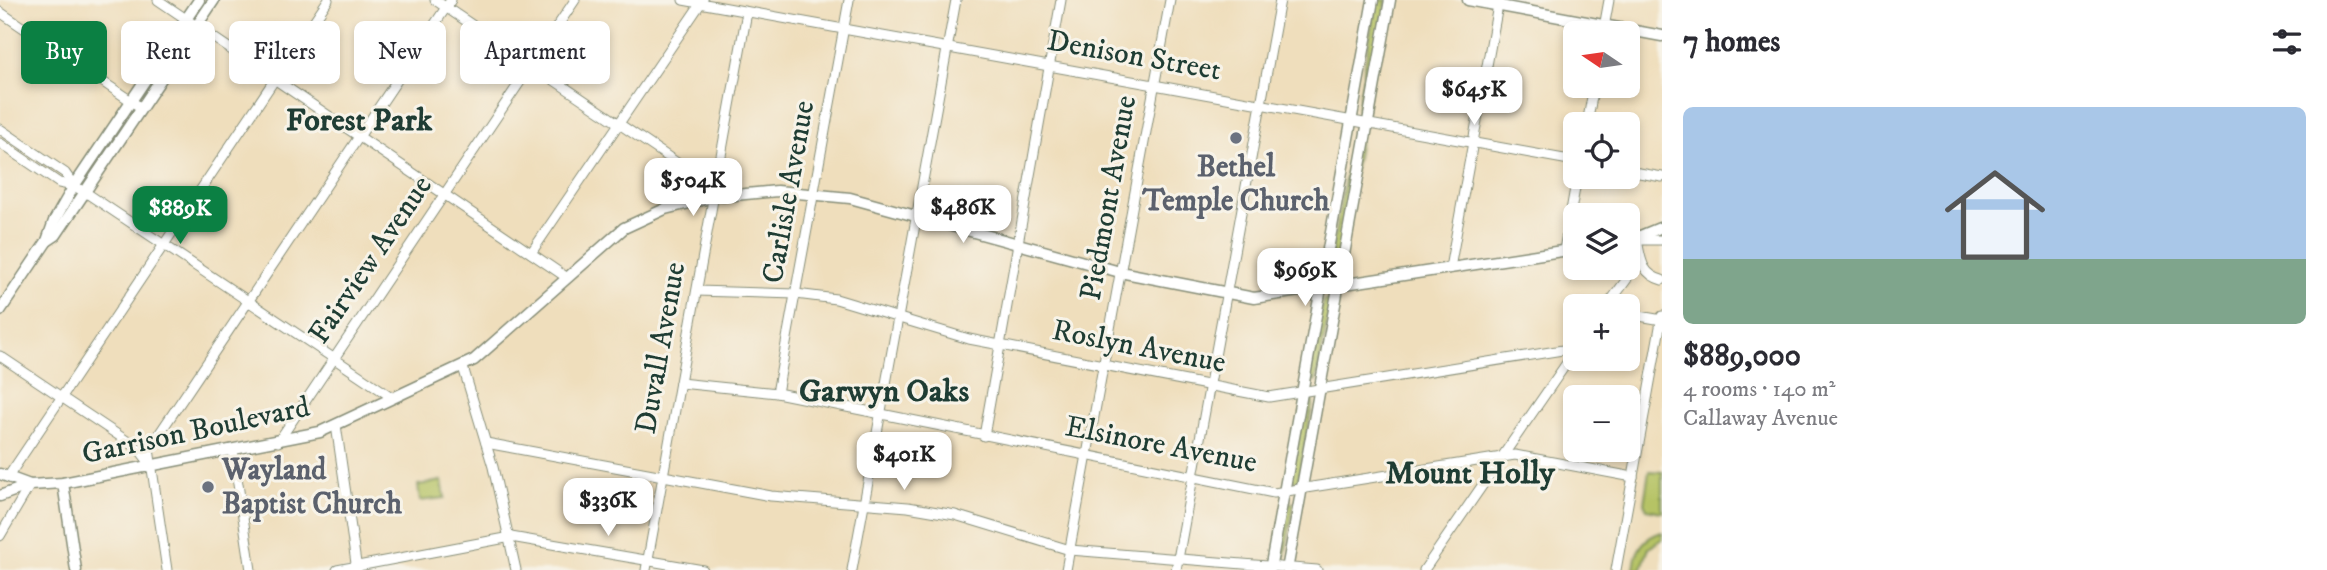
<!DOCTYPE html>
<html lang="en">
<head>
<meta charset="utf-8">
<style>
  body { margin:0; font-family:"IM FELL DW Pica",serif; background:#f2f2f3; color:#2b2b33; height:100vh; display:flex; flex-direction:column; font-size:26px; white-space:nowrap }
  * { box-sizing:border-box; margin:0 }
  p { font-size:23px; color:#7c7c81 }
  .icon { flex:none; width:38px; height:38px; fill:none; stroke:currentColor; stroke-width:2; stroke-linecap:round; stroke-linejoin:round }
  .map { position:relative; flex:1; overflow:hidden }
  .panel { display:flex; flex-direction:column; background:#fff; width:665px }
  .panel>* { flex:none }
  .guide { position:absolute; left:21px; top:21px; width:665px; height:63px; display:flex; gap:14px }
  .needle { width:46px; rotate:283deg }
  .controls { position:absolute; left:1563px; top:21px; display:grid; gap:14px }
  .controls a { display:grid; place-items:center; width:77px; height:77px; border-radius:10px; background:#fff; box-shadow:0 4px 10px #0003; font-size:35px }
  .price { position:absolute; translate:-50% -60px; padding:0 16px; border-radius:14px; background:#fff; color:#222; font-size:23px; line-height:46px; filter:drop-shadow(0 2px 4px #0008) }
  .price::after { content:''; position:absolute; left:50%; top:42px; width:21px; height:16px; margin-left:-10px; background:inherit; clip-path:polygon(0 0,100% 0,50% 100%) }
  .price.selected { background:#0b8043; color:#fff }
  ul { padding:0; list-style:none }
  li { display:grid; align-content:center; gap:14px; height:371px; padding:0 21px }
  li+li { border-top:2px solid #e1e1e2 }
  li span { display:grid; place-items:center; height:217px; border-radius:10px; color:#555 }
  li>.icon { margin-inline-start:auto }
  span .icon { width:126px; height:126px; fill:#fffc; stroke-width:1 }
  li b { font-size:30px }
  h2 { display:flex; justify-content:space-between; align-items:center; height:84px; padding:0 21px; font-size:30px }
  .tag { padding:0 24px; border-radius:10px; background:#fff; box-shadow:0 4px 10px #0003; font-size:24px; line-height:63px }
  .tag.selected { background:#0b8043; color:#fff }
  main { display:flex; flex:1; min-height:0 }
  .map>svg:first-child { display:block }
  .green { fill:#b6c365; stroke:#6a804c; stroke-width:2 }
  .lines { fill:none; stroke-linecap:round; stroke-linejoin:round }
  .minor-casing { stroke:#878e78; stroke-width:11 }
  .major-casing { stroke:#878e78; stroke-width:13 }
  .minor { stroke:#fff; stroke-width:9 }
  .major { stroke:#fff; stroke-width:10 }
  .worship-dot { fill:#6b7280; stroke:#f7f3e8; stroke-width:2.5 }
  .labels { text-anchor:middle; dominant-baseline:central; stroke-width:6; stroke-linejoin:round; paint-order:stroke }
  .street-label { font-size:30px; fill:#1f3d34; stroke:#f7f3e8 }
  .worship-label { font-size:30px; font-weight:bold; fill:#5b616d; stroke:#f7f3e8 }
  .neighbourhood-label { font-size:32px; font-weight:bold; fill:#1f3d34; stroke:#f7f3e8 }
</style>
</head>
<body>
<main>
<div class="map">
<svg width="1662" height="570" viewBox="0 0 1662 570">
  <rect width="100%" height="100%" fill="#f7f3e8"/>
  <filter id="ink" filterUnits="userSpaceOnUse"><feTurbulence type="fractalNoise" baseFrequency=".0143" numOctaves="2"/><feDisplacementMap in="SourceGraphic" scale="14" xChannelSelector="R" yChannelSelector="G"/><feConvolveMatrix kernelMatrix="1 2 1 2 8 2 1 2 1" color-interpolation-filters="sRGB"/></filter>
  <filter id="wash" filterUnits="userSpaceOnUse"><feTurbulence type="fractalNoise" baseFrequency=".00686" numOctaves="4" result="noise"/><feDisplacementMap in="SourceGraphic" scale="28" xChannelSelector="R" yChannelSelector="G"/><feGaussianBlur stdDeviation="1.57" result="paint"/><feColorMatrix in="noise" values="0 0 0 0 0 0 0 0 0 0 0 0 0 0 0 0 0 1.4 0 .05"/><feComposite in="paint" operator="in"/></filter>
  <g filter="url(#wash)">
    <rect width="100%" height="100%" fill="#efdebc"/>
    <g class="green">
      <polygon points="1376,0 1387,0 1365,113 1362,114 1357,110"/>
      <polygon points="1354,131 1361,133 1336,275 1329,276 1327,275"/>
      <polygon points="1328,300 1331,302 1316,381 1314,381 1309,377 1323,301"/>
      <polygon points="1310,400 1313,402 1298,481 1295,482 1290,478 1304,402"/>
      <polygon points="1649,471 1662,472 1662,512 1647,509 1644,503"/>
      <polygon points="442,481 445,498 420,501 418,485"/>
      <polygon points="1291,502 1294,504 1284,561 1281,562 1276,558 1286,503"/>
      <path d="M1662,532V539L1649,548L1641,570H1634C1635,551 1644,537 1662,532Z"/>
    </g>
  </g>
  <g filter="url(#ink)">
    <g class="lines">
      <g class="minor-casing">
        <g id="minor">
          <polyline points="158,0 566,277"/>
          <polyline points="435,0 707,183 713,195"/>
          <polyline points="683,0 1575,161"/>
          <polyline points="0,12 137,105"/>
          <polyline points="1603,33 1609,0"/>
          <polyline points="1587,124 1594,86"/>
          <polyline points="0,129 65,173 74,186"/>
          <polyline points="0,143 59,183 74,186 85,192 393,398"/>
          <polyline points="1628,171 1662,177"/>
          <path d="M1662,240H1637C1641,259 1641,274 1662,280"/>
          <polyline points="1564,250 1577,177"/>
          <polyline points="531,253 703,0"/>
          <polyline points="1450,268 1499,0"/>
          <polyline points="697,291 796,294 836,299 969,339 1269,397 1575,348"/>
          <polyline points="1607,306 1627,279"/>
          <polyline points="1628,314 1662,320"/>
          <polyline points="0,356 139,449 151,465"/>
          <polyline points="463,367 493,467 516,570"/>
          <polyline points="680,383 777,393 1274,493 1515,455 1633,477"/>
          <polyline points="777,393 849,0"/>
          <polyline points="336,425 357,570"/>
          <polyline points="984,436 1061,0"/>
          <polyline points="278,442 575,0"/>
          <polyline points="486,443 771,496 908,507 955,515 1070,550 1317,570"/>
          <polyline points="233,451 251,570"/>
          <polyline points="8,477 328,0"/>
          <polyline points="0,536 30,485"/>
          <polyline points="167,570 149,449 451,0"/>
          <polyline points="337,570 511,537 703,570"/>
          <polyline points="646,570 747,12"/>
          <polyline points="852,570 956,0"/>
          <polyline points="1066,570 1170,0"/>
          <polyline points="1176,570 1280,0"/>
          <polyline points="1424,570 1575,351"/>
          <polyline points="1616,570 1662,316"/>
        </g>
      </g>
      <g class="major-casing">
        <g id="major">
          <polyline points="1468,0 1662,36"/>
          <polyline points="47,241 56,235 214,0"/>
          <polyline points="1628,241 1662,227"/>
          <polyline points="0,311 47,241 54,221 74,186 199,0"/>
          <polyline points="0,474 30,485 63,483 320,432 474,360 624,228 665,209 714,197 777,191 850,198 1120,272 1254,298 1575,249"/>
          <polyline points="63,483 76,570"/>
          <polyline points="0,496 30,485"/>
          <polyline points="1270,570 1373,0"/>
          <polyline points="1287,570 1390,0"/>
        </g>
      </g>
      <use href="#minor" class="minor"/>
      <use href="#major" class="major"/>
    </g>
  </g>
  <g class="worship-dot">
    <circle cx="1236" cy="138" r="7"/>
    <circle cx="208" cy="487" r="7"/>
  </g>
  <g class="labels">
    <g class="street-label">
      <text transform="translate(1134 56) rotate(10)">Denison Street</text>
      <text transform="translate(789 192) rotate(-80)">Carlisle Avenue</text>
      <text transform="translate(1109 198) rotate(-80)">Piedmont Avenue</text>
      <text transform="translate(371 260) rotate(-56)">Fairview Avenue</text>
      <text transform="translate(1139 347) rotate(11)">Roslyn Avenue</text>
      <text transform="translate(661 348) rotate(-80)">Duvall Avenue</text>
      <text transform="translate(196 431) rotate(-12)">Garrison Boulevard</text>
      <text transform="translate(1161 445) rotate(11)">Elsinore Avenue</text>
    </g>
    <g class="worship-label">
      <text x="1236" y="167">Bethel<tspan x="1236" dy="34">Temple Church</tspan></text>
      <text x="222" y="470" text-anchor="start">Wayland<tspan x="222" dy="34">Baptist Church</tspan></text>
    </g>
    <g class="neighbourhood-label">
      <text x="359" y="121">Forest Park</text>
      <text x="884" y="392">Garwyn Oaks</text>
      <text x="1470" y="474">Mount Holly</text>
    </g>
  </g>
</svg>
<div class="controls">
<a><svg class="needle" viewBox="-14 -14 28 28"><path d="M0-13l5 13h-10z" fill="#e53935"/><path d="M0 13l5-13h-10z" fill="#7c7c81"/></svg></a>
<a><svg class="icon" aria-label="locate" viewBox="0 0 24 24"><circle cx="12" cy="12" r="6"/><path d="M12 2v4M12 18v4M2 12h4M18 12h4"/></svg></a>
<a><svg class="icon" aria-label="layers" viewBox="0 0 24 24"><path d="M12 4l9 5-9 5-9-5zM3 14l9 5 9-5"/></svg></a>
<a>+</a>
<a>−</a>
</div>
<b class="price" style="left:1474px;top:127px">$645K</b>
<b class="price" style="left:693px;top:218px">$504K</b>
<b class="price" style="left:963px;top:245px">$486K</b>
<b class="price selected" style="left:180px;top:246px">$889K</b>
<b class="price" style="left:1305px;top:308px">$969K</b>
<b class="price" style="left:904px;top:492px">$401K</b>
<b class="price" style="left:608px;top:538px">$336K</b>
<div class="guide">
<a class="tag selected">Buy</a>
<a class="tag">Rent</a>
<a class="tag">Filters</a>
<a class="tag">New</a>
<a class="tag">Apartment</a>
</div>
</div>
<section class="panel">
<h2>7 homes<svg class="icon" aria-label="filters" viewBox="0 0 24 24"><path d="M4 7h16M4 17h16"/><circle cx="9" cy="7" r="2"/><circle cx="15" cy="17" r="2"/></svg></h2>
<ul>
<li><span style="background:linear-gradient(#a9c7e8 70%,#7fa58c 0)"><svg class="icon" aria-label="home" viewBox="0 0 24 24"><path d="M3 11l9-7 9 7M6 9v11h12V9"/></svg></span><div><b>$889,000</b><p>4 rooms · 140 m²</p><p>Callaway Avenue</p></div></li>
</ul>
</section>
</main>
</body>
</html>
